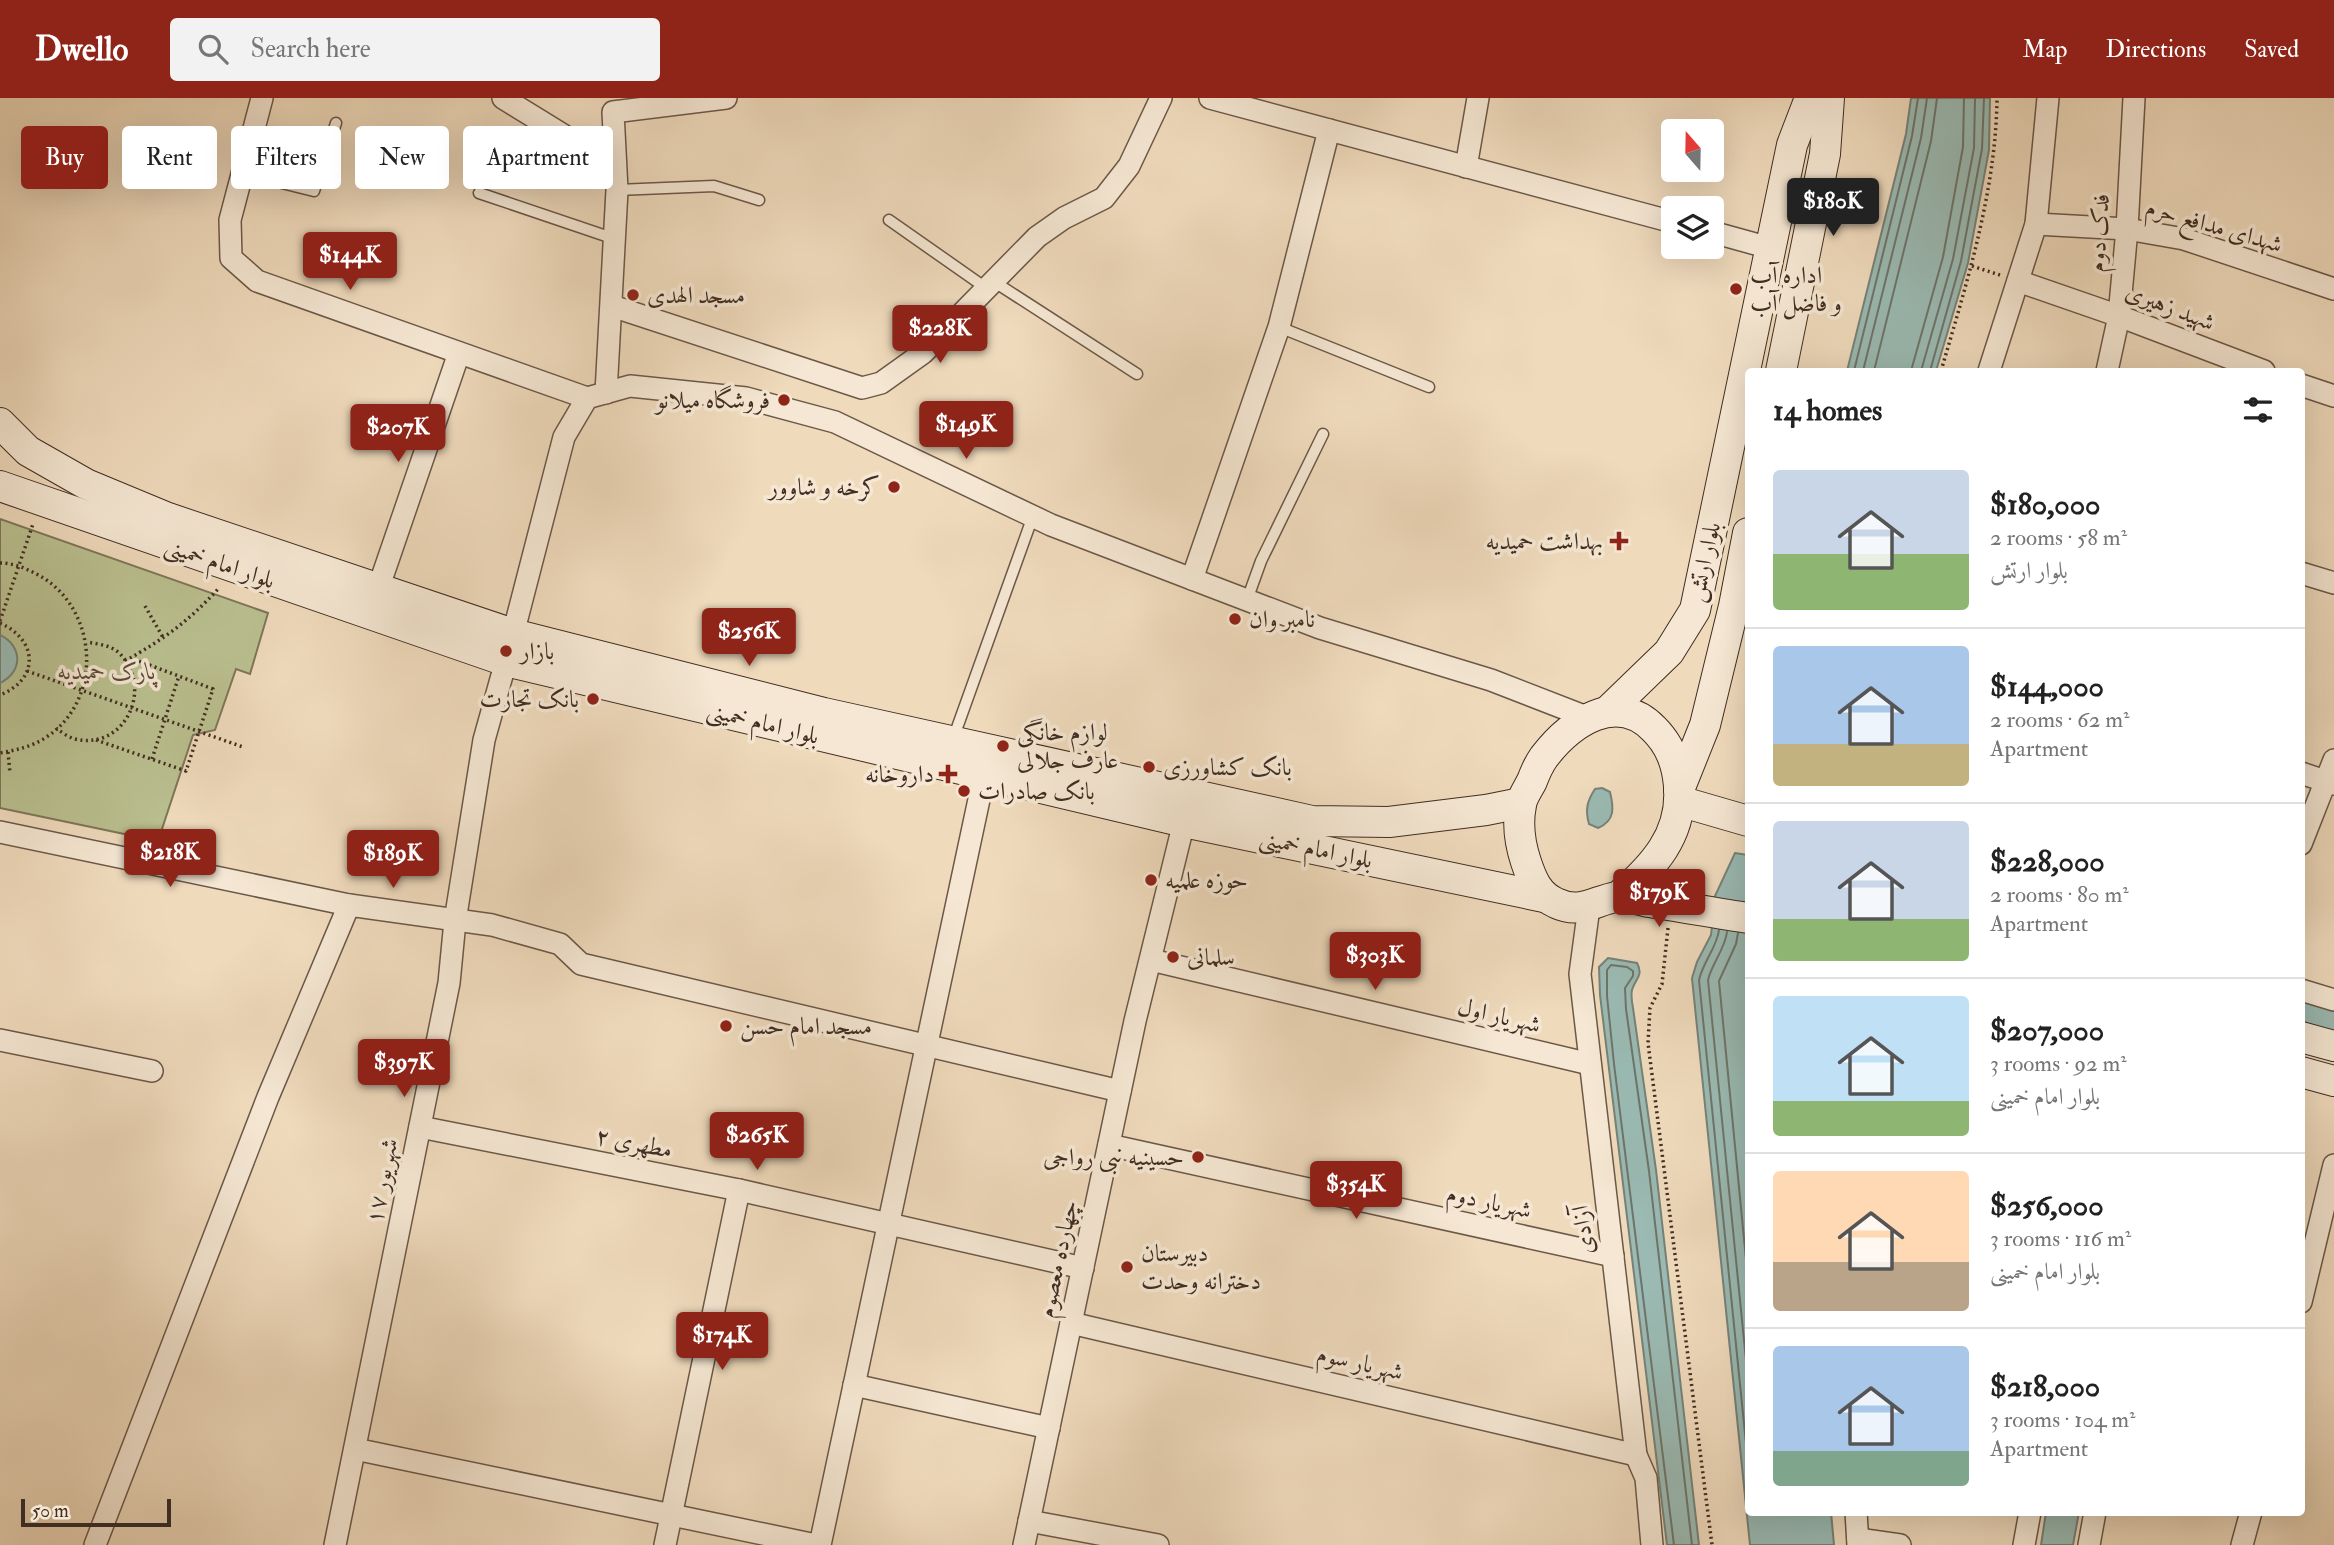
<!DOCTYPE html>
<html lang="en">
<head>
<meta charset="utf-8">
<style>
  body { margin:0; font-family:"IM FELL Double Pica",Amiri,serif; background:#f2f2f2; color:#222; height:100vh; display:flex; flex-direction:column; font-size:26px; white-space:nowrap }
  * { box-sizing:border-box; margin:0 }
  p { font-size:23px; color:#767676 }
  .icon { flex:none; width:38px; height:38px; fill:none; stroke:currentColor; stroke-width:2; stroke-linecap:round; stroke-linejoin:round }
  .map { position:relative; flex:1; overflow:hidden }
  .sheet { position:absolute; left:1745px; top:270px; width:560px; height:1148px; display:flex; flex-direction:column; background:#fff; border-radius:7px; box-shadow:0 7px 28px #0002 }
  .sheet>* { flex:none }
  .banner { position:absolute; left:21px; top:28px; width:665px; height:63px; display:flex; gap:14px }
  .needle { width:46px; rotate:340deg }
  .tools { position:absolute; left:1661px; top:21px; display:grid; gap:14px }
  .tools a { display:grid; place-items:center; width:63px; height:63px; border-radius:7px; background:#fff; box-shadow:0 7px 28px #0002; font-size:35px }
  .scale { position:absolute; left:21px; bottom:18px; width:150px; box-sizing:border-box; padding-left:7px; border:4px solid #412d21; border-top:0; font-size:19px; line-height:24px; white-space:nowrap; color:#412d21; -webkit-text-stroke:5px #f5e7d3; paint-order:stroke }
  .price { position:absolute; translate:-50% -60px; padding:0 16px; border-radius:7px; background:#8f2418; color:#fff; font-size:23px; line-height:46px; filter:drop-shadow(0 2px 4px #0008) }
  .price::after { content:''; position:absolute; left:50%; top:42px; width:21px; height:16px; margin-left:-10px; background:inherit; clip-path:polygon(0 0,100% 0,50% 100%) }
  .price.current { background:#222; color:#fff }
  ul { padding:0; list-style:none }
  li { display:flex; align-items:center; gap:21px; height:175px; padding:0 28px }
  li+li { border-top:2px solid #e0e0e0 }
  li span { display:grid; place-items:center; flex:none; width:196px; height:140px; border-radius:7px; color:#555 }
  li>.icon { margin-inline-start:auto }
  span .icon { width:84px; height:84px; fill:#fffc; stroke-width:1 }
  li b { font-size:30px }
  h2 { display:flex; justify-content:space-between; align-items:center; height:84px; padding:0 28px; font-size:30px }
  .chip { padding:0 24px; border-radius:7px; background:#fff; box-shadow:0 7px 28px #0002; font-size:24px; line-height:63px }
  .chip.current { background:#8f2418; color:#fff }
  header { display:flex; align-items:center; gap:42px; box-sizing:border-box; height:98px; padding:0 35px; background:#8f2418; color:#fff }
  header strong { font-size:33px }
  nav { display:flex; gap:38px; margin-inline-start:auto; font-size:24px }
  .search { width:490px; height:63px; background:#f2f2f2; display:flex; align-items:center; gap:18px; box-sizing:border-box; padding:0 24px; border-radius:7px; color:#767676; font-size:26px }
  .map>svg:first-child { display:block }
  .green { fill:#bac090; stroke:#7e7658; stroke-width:2 }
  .water { fill:#9abab3; stroke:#768279; stroke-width:2 }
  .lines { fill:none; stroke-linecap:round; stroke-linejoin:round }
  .shore { stroke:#6e746a; stroke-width:2 }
  .canal { stroke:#9abab3; stroke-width:21 }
  .service-casing { stroke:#6c5848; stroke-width:13 }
  .minor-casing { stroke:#6c5848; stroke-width:24 }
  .secondary-casing { stroke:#412d21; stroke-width:32 }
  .path { stroke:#412d21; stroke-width:3.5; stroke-dasharray:2 3.5; stroke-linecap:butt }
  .service { stroke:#f5e7d3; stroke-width:10 }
  .minor { stroke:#f5e7d3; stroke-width:21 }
  .secondary { stroke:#f5e7d3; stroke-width:30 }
  .poi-dot { fill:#8f2418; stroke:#f5e7d3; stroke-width:2.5 }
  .labels { text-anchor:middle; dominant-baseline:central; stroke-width:7; stroke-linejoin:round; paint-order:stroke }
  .street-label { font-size:24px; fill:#412d21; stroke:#f5e7d3 }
  .poi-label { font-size:24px; fill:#412d21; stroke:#f5e7d3; text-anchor:start }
  .park-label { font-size:24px; font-style:italic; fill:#594a37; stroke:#f5e7d3 }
</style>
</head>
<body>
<header>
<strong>Dwello</strong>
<div class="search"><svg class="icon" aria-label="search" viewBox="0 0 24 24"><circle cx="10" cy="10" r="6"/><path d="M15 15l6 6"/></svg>Search here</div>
<nav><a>Map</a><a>Directions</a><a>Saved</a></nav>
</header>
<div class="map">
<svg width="2334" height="1447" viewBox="0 0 2334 1447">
  <rect width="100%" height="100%" fill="#efdabc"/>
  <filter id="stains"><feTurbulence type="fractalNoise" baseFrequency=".00286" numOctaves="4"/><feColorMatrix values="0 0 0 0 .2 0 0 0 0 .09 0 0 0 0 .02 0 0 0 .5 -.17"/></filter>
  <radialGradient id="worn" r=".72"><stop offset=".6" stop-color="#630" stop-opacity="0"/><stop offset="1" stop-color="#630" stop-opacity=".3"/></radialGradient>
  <polygon class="green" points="0,421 268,515 250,576 236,571 215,632 193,637 158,743 0,710"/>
  <g class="water">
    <polygon points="1911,0 1990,0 1989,52 1968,165 1936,273 1847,273 1906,36"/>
    <path d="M0,537C23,548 23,574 0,585Z"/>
    <path d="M1602,690L1610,694C1614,710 1615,723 1598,730L1589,726C1585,712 1587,703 1595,691Z"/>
    <polygon points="1735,755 1748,757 1748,1414 1831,1414 1834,1447 1750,1447 1692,880 1697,864 1711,837 1715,798"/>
    <path d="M1608,860L1637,865C1644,878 1635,881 1632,892C1631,897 1632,905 1633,910L1656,1072L1699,1447H1667L1600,897L1599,869Z"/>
    <polygon points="2046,1414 2079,1414 2073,1447 2041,1447"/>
  </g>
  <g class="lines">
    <g class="shore">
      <polyline points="1854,273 1912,38 1918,0"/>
      <polyline points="1863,273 1921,40 1927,0"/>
      <polyline points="1874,273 1931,43 1937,0"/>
      <polyline points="1911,273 1943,159 1963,49 1964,0"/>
      <polyline points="1921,273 1953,161 1974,50 1975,0"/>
      <polyline points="1930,273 1961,163 1982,51 1984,0"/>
      <path d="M1719,832C1717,849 1703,864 1699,882L1748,1365"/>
      <path d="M1727,834C1725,851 1712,865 1708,882L1748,1282"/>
      <polyline points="1738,835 1736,846 1719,883 1748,1182"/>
      <polyline points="1674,1447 1614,966 1607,898 1607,872 1611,867 1627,869 1633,873 1633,878 1625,890 1626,911 1649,1073 1692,1447"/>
    </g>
    <polyline class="canal" points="2301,915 2334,925"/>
    <g class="service-casing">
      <g id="service">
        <polyline points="242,75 314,93 336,25"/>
        <polyline points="617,92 714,88 759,102"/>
        <polyline points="479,95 615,141"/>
        <polyline points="889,122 986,190"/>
        <polyline points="993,183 1137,276"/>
        <polyline points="1279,229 1429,289"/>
        <polyline points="1247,502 1261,463 1323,336"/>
        <polyline points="953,641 1033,418"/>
      </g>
    </g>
    <g class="minor-casing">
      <g id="minor">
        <polyline points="262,0 230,122 231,160 257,183 587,300"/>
        <polyline points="503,0 615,69"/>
        <polyline points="1210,0 1673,124"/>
        <polyline points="1466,69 1478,0"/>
        <polyline points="2036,126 2127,131 2184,141 2334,191"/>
        <polyline points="1712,134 1770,150"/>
        <polyline points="2018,183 2119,218 2264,273"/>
        <polyline points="612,208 862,290 881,285 923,255 1037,139 1064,120 1104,100 1129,68 1161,0"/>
        <polyline points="1989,273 2036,126 2048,0"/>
        <polyline points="2107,273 2119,218 2127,131 2134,0"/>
        <polyline points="2301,287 2334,298"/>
        <polyline points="606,295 617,92 613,14 726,0"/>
        <polyline points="2301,475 2334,485"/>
        <polyline points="1192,481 1279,229 1329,32"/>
        <polyline points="378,491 459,255"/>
        <polyline points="513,536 564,339 587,300 630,288 746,300 835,324 1051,427 1320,530 1491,582 1589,620"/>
        <polyline points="2301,675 2334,686"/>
        <polyline points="0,734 349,807"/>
        <polyline points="2301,746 2334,662"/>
        <polyline points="1589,809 1580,876 1636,1357 1646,1380 1652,1447"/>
        <polyline points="1151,862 1590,966"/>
        <polyline points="2301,892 2334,902"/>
        <polyline points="0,942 152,973"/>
        <polyline points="420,1029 739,1092 1083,1170"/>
        <polyline points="1109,1047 1613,1158"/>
        <polyline points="2301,1204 2334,1067"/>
        <polyline points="1071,1225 1636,1357"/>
        <polyline points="854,1287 1049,1330"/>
        <polyline points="355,1351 816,1447"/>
        <polyline points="1856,1414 1858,1447"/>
        <polyline points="1029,1423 1158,1447"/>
        <polyline points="1858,1441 1900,1447"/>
        <polyline points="95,1447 268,999 349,807 492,827 560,846 581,866 1120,993"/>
        <polyline points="335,1447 449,885 455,823 484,642 506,563"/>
        <polyline points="665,1447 739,1092"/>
        <polyline points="820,1447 984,678"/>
        <polyline points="1024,1447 1135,923 1184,724"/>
        <polyline points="2024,1447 2030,1414"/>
        <polyline points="2089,1447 2095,1414"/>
        <polyline points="2242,1447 2251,1414"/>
      </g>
    </g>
    <g class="secondary-casing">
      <g id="secondary">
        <polyline points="1781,273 1825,56 1829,0"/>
        <polyline points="0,325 28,353 86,386 168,420 513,536 824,615 1312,723 1389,724 1486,712 1521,705"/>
        <polyline points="0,388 506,563 1184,724 1544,799"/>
        <polyline points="1608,613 1669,554 1695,512 1792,47 1810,0"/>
        <polyline points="1679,692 1705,627 1734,508 1748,435"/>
        <polyline points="1679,703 1748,723"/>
        <path d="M1618,799C1653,769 1683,737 1679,688C1677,665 1670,647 1654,631C1617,592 1570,625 1544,659C1539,666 1535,675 1532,683C1528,691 1522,699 1521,707C1517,727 1520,746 1526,764C1532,782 1538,797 1556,805C1581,817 1595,802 1617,799C1627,798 1639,802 1649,804C1682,809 1715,815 1748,820"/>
        <polyline points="2301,939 2334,948"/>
        <polyline points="2301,974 2334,983"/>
      </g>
    </g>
    <g class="path">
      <polyline points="1972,168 2000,177"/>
      <path d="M1941,273C1967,184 1996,93 1997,0"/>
      <path d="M0,465C16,465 32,473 45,481C99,517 102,604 45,640C31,649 16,652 0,655"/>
      <polyline points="145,508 164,541"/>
      <polyline points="0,523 33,426"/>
      <path d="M0,525C38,542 40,581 0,597"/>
      <path d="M125,563C165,540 187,525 219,490"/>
      <polyline points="27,573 243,649"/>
      <path d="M56,630C61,634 68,639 75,641C126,653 155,588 118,554C110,547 97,546 87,544"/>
      <polyline points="96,642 186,673 213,591 131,560"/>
      <polyline points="8,654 10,675"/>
      <polyline points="152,661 179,578"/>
      <polyline points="1668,830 1662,886 1650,910 1648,945 1712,1447"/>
    </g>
    <use href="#service" class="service"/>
    <use href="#minor" class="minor"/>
    <use href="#secondary" class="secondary"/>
  </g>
  <g class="poi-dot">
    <circle cx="1736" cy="191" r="7"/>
    <circle cx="633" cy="197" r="7"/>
    <circle cx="784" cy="302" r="7"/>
    <circle cx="894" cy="389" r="7"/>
    <path d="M1615.5 432.5h7v7h7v7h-7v7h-7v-7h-7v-7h7z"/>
    <circle cx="1235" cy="521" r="7"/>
    <circle cx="506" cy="553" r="7"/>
    <circle cx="593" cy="601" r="7"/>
    <circle cx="1003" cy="648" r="7"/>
    <circle cx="1149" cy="669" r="7"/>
    <path d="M944.5 665.5h7v7h7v7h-7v7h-7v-7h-7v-7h7z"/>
    <circle cx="964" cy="693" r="7"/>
    <circle cx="1151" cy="782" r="7"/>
    <circle cx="1173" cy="859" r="7"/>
    <circle cx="726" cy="928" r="7"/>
    <circle cx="1198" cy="1059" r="7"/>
    <circle cx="1127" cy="1169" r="7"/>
  </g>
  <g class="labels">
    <g class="street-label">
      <text transform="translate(2214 128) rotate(16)">شهدای مدافع حرم</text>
      <text transform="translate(2099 135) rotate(-86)">فدک دوم</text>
      <text transform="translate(2170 209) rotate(21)">شهید زهیری</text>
      <text transform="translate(1704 464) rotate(-77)">بلوار ارتش</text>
      <text transform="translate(220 465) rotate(19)">بلوار امام خمینی</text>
      <text transform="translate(763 625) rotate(14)">بلوار امام خمینی</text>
      <text transform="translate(1316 751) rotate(12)">بلوار امام خمینی</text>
      <text transform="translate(1499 918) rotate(13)">شهریار اول</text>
      <text transform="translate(634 1045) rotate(11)">مطهری ۲</text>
      <text transform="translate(382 1083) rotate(-79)">۱۷ شهریور</text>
      <text transform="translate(1489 1104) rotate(12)">شهریار دوم</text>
      <text transform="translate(1583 1132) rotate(-97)">آزادی</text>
      <text transform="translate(1058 1161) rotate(-78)">چهارده معصوم</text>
      <text transform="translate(1360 1265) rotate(13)">شهریار سوم</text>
    </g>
    <g class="poi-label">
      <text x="1750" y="177">اداره آب<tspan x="1750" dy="28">و فاضل آب</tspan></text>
      <text x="647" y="197">مسجد الهدی</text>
      <text x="770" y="302" text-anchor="end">فروشگاه میلانو</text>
      <text x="880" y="389" text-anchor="end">کرخه و شاوور</text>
      <text x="1603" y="443" text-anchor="end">بهداشت حمیدیه</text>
      <text x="1249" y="521">نامبر وان</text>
      <text x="520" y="553">بازار</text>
      <text x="579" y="601" text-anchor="end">بانک تجارت</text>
      <text x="1017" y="634">لوازم خانگی<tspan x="1017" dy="28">عارف جلالی</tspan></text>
      <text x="1163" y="669">بانک کشاورزی</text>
      <text x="934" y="676" text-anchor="end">داروخانه</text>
      <text x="978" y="693">بانک صادرات</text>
      <text x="1165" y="782">حوزه علمیه</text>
      <text x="1187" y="859">سلمانی</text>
      <text x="740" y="928">مسجد امام حسن</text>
      <text x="1184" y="1059" text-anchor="end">حسینیه نبی رواجی</text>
      <text x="1141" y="1155">دبیرستان<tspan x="1141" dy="28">دخترانه وحدت</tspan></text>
    </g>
    <g class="park-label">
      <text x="107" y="573">پارک حمیدیه</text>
    </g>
  </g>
  <rect width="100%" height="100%" filter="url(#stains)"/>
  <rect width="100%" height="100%" fill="url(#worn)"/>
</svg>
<div class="tools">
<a><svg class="needle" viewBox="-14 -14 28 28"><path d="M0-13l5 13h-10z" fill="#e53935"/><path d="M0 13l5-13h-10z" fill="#767676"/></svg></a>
<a><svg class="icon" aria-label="layers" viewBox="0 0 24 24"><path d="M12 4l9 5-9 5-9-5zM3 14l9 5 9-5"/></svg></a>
</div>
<div class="scale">50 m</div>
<b class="price current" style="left:1833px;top:140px">$180K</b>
<b class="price" style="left:350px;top:194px">$144K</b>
<b class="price" style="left:940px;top:267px">$228K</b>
<b class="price" style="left:966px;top:363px">$149K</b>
<b class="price" style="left:398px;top:366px">$207K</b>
<b class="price" style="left:749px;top:570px">$256K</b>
<b class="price" style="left:170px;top:791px">$218K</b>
<b class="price" style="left:393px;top:792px">$189K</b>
<b class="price" style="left:1659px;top:831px">$179K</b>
<b class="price" style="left:1375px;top:894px">$303K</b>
<b class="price" style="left:404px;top:1001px">$397K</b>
<b class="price" style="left:757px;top:1074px">$265K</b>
<b class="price" style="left:1356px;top:1123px">$354K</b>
<b class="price" style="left:722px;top:1274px">$174K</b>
<div class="banner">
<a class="chip current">Buy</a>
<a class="chip">Rent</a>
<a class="chip">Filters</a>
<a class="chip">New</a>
<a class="chip">Apartment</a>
</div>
<section class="sheet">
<h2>14 homes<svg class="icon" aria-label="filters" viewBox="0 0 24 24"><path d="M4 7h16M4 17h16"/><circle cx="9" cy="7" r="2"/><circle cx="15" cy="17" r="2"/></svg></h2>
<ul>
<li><span style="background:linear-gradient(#c9d6e8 60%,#8fb573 0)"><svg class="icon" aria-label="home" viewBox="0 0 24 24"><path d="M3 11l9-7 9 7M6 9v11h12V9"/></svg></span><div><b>$180,000</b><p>2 rooms · 58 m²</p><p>بلوار ارتش</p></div></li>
<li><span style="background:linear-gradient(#a9c7e8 70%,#c2b280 0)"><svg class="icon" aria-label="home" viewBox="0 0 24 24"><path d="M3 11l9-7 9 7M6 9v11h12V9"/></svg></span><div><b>$144,000</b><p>2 rooms · 62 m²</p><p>Apartment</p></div></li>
<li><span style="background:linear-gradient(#c9d6e8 70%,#8fb573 0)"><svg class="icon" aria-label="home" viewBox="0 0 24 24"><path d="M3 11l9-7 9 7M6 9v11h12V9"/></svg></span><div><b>$228,000</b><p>2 rooms · 80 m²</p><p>Apartment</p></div></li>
<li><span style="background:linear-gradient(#bfe0f5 75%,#8fb573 0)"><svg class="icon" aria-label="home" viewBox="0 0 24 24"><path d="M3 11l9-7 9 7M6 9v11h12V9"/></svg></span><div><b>$207,000</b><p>3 rooms · 92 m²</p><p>بلوار امام خمینی</p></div></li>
<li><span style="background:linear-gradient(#ffd9b3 65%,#b9a48a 0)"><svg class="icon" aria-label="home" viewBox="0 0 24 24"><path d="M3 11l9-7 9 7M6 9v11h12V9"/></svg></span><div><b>$256,000</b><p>3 rooms · 116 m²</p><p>بلوار امام خمینی</p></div></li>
<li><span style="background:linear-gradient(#a9c7e8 75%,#7fa58c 0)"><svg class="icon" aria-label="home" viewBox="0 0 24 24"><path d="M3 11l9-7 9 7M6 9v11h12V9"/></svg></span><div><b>$218,000</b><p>3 rooms · 104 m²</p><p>Apartment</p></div></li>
</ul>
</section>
</div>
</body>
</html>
